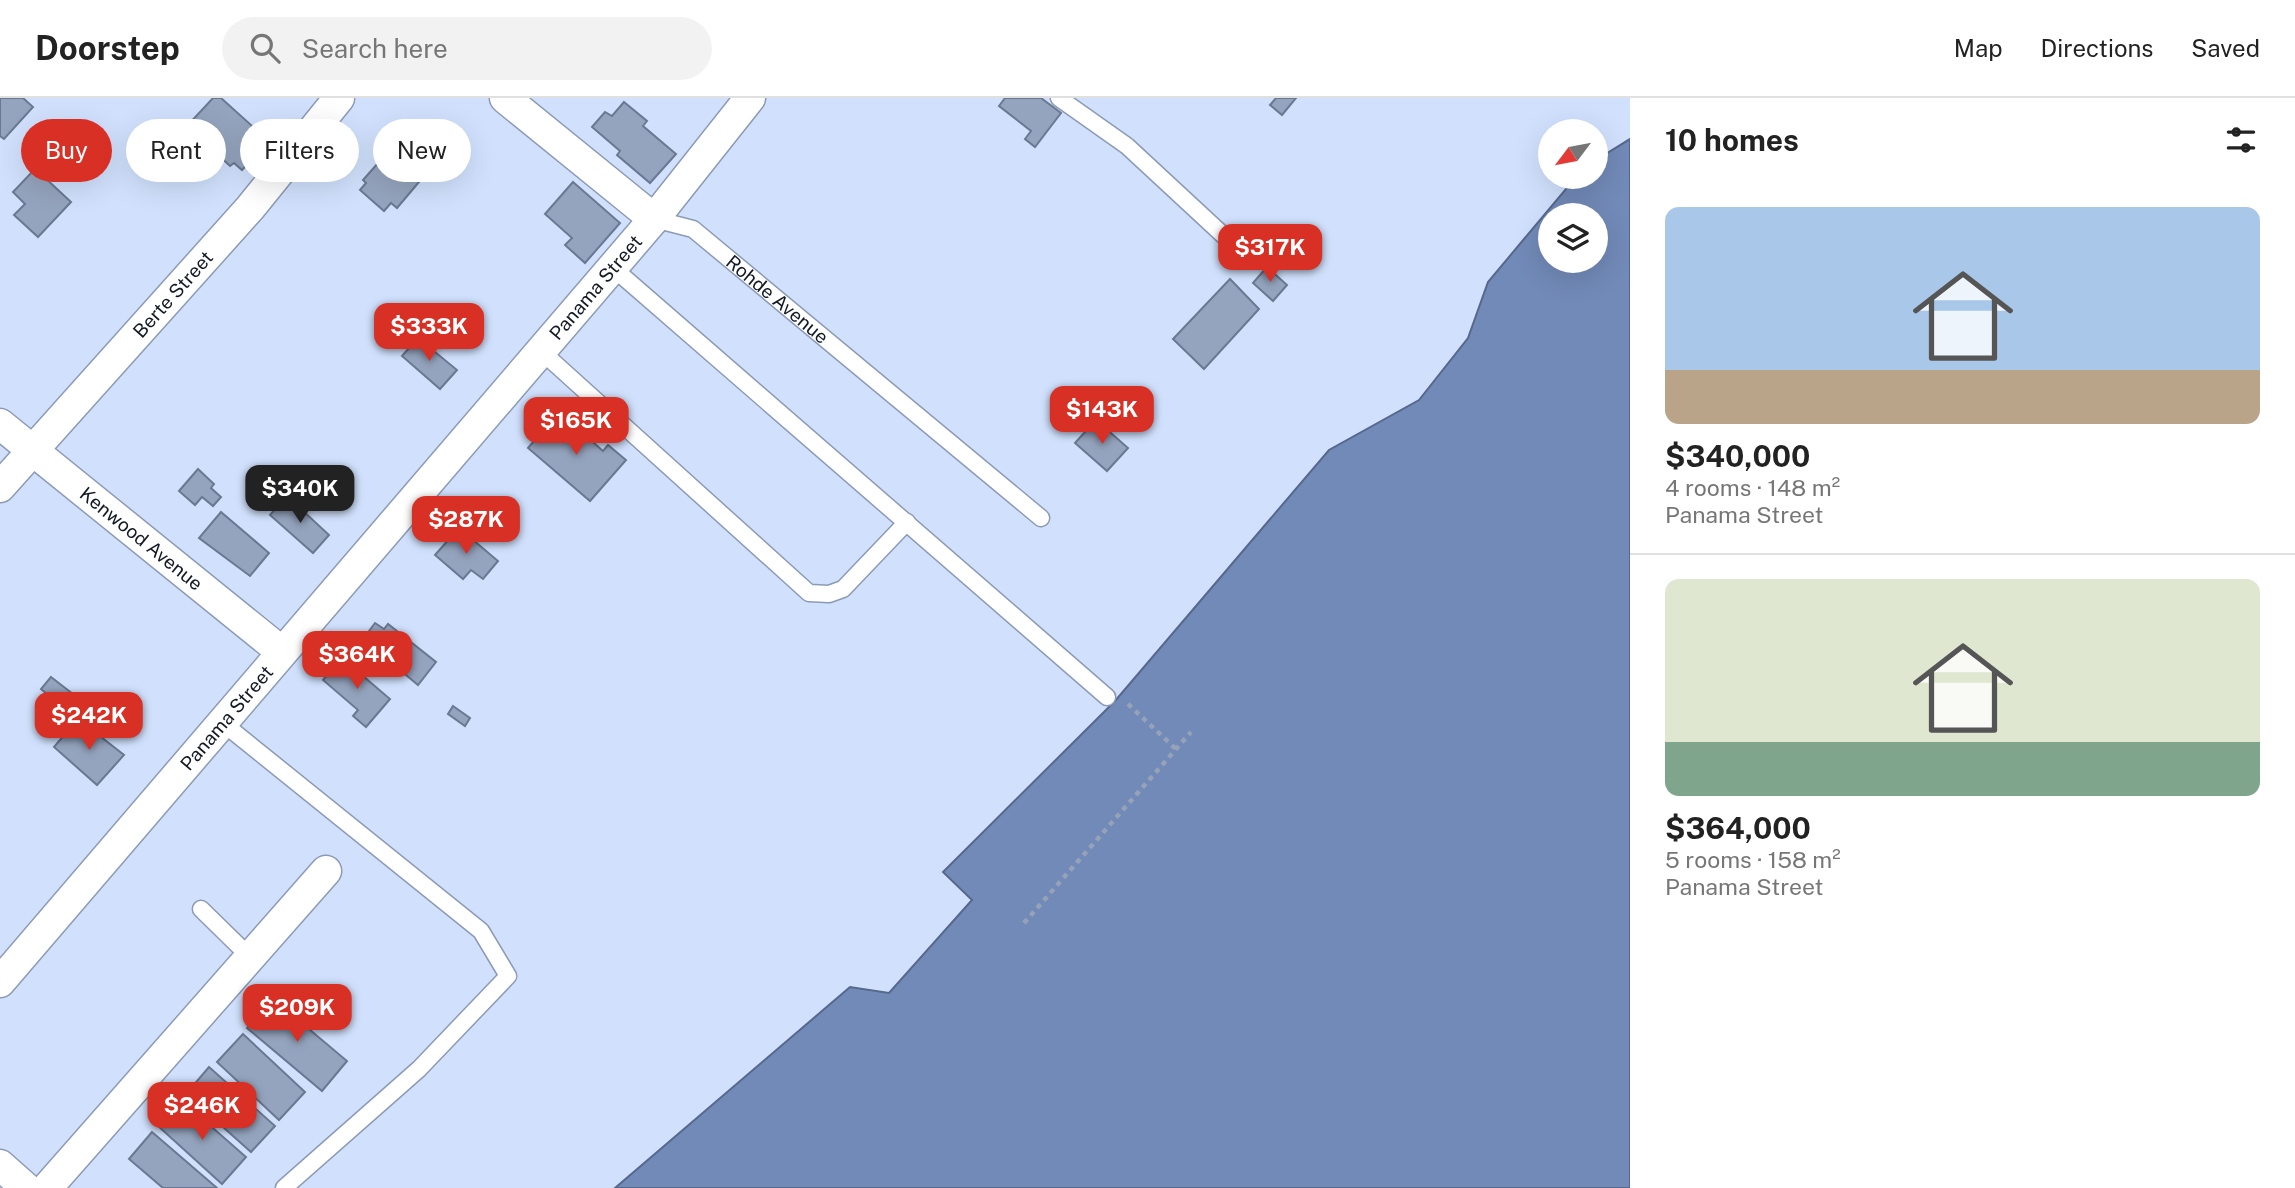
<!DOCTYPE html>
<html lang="en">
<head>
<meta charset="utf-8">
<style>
  body { margin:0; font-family:"Public Sans",sans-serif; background:#f2f2f2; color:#222; height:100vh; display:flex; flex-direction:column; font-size:26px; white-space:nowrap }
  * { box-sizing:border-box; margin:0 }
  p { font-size:23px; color:#767676 }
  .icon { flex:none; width:38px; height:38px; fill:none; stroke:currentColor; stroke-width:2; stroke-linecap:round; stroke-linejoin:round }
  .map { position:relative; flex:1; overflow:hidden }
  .panel { display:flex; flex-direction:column; background:#fff; width:665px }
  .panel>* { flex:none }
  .guide { position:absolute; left:21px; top:21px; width:665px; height:63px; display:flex; gap:14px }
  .needle { width:46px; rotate:238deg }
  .fabs { position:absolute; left:1538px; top:21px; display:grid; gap:14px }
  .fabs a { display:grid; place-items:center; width:70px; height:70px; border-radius:50%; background:#fff; box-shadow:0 7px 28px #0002; font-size:35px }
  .price { position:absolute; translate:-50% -60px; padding:0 16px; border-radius:14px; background:#d93025; color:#fff; font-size:23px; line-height:46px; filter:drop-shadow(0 2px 4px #0008) }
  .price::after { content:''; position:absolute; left:50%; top:42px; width:21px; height:16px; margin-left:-10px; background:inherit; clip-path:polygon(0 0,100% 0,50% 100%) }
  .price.selected { background:#222; color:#fff }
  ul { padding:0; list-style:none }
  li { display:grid; align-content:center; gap:14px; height:371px; padding:0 35px }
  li+li { border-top:2px solid #e0e0e0 }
  li span { display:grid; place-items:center; height:217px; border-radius:14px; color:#555 }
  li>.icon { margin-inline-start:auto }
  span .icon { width:126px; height:126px; fill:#fffc; stroke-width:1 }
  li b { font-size:30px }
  h2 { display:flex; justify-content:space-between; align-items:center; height:84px; padding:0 35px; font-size:30px }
  .tag { padding:0 24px; border-radius:32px; background:#fff; box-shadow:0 7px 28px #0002; font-size:24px; line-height:63px }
  .tag.selected { background:#d93025; color:#fff }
  header { display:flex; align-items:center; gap:42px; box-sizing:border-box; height:98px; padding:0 35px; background:#fff; border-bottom:2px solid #e0e0e0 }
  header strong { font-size:33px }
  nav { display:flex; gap:38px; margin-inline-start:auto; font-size:24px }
  .search { width:490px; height:63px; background:#f2f2f2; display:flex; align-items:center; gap:18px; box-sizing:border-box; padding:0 24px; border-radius:38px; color:#767676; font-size:26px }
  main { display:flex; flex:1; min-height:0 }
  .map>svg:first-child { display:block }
  .water { fill:#728ab8; stroke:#56688b; stroke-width:2; fill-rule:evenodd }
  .building { fill:#95a4be; stroke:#6a7891; stroke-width:2 }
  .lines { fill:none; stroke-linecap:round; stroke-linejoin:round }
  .service-casing { stroke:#8c9bb5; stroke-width:19 }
  .minor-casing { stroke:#8c9bb5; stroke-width:33 }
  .path { stroke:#96a2b8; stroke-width:4.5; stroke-dasharray:5 5; stroke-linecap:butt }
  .service { stroke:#fff; stroke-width:16 }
  .minor { stroke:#fff; stroke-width:30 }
  .labels { text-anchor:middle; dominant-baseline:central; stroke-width:5; stroke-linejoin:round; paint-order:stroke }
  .street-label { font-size:19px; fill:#141a23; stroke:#e4eeff }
</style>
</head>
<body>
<header>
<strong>Doorstep</strong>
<div class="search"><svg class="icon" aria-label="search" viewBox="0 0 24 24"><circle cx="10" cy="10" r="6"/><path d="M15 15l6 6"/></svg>Search here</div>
<nav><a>Map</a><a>Directions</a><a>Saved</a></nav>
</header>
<main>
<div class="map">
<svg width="1630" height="1090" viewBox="0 0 1630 1090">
  <rect width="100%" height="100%" fill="#d1e1fd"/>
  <path class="water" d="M1630,41V1090H615L850,889L889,895L972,802L943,774L1115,603L1329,352L1419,302L1468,240L1488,184L1576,79H1596V62ZM1550,117H1596V163H1550Z"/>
  <g class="building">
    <polygon points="0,0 23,0 33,9 4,41 0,38"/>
    <polygon points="213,0 221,0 261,36 258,39 266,47 242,72 234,65 230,68 187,28"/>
    <polygon points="1005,0 1041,0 1061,15 1035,49 1025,41 1031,33 999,8"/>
    <polygon points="1276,0 1296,0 1282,17 1270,7"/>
    <polygon points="624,4 647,23 643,28 676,56 650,85 617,57 620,53 592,29 605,14 612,18"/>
    <polygon points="403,37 435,65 397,110 391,105 384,113 360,92 366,85 363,82"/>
    <polygon points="46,50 59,62 43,78 71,104 38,139 14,117 25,106 13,94 34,72 30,68"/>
    <polygon points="573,84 620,125 585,165 565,147 572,140 545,116"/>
    <polygon points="1267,169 1287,187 1273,203 1253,185"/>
    <polygon points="1230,181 1259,211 1204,271 1173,241"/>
    <polygon points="418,240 457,272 440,291 402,258"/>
    <polygon points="559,314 603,353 608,347 626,362 590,403 528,350"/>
    <polygon points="1096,322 1128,350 1107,373 1075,345"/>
    <polygon points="198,371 214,386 211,390 221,399 213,408 202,399 195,407 179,393"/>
    <polygon points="287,398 329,437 313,455 270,417"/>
    <polygon points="221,414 269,455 250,478 199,440"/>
    <polygon points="459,430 498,463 483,481 471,472 463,481 435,457"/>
    <polygon points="375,525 384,531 388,526 436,564 418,587 363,541"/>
    <polygon points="342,560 390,601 366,629 353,618 358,612 323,582"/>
    <polygon points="51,579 78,600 68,613 41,591"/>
    <polygon points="453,608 470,620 465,628 448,616"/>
    <polygon points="78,621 124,657 97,687 54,649"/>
    <polygon points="272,900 347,963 322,993 247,930"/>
    <polygon points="243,936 305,994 279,1022 217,964"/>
    <polygon points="209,969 275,1028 251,1054 186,996"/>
    <polygon points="181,1002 246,1059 222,1086 158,1028"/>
    <polygon points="152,1034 217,1090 163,1090 129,1061"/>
  </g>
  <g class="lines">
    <g class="service-casing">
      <g id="service">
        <polyline points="1059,0 1127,48 1223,137"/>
        <path id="s1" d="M654,121L693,131L1041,420"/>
        <polyline points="612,169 1107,599"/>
        <polyline points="541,253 809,495 829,496 843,491 907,424"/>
        <polyline points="224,626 481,833 508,878 419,971 284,1090"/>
        <polyline points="201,811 250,859"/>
      </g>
    </g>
    <g class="minor-casing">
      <g id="minor">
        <polyline points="505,0 654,121"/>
        <path id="s2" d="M0,326L282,554"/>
        <path id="s3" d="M0,389L250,110L339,0"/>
        <path id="s4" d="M0,884L654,121L750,0"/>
        <polyline points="0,1067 26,1090"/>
        <polyline points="47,1090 326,773"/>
      </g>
    </g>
    <g class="path">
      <polyline points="1128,606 1176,651"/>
      <polyline points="1024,825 1191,634"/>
    </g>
    <use href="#service" class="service"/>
    <use href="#minor" class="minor"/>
  </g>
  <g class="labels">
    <g class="street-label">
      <text stroke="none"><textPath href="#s4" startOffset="915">Panama Street</textPath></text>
      <text stroke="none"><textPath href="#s3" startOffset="259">Berte Street</textPath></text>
      <text stroke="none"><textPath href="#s1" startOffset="150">Rohde Avenue</textPath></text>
      <text stroke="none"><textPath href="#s2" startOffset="182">Kenwood Avenue</textPath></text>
      <text stroke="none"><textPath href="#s4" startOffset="348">Panama Street</textPath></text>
    </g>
  </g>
</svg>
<div class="fabs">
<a><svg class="needle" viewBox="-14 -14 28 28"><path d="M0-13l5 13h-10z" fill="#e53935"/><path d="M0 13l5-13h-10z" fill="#767676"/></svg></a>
<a><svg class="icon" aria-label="layers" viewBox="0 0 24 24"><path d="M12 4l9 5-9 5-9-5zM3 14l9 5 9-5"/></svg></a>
</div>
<b class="price" style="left:1270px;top:186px">$317K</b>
<b class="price" style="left:429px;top:265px">$333K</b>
<b class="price" style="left:1102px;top:348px">$143K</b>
<b class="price" style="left:576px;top:359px">$165K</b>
<b class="price selected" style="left:300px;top:427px">$340K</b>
<b class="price" style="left:466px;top:458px">$287K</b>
<b class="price" style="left:357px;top:593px">$364K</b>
<b class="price" style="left:89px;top:654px">$242K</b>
<b class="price" style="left:297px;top:946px">$209K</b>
<b class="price" style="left:202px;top:1044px">$246K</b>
<div class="guide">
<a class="tag selected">Buy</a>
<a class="tag">Rent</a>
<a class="tag">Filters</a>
<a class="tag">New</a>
</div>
</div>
<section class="panel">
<h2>10 homes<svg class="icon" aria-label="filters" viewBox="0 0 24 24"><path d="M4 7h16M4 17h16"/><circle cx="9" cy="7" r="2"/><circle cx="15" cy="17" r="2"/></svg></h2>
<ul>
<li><span style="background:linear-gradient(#a9c7e8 75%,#b9a48a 0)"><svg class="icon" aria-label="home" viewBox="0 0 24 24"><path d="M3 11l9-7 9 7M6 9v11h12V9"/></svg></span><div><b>$340,000</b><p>4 rooms · 148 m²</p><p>Panama Street</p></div></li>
<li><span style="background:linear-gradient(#dfe7d0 75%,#7fa58c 0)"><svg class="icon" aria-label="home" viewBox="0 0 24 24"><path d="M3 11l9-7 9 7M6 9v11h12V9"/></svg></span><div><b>$364,000</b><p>5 rooms · 158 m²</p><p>Panama Street</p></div></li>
</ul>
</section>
</main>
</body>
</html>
